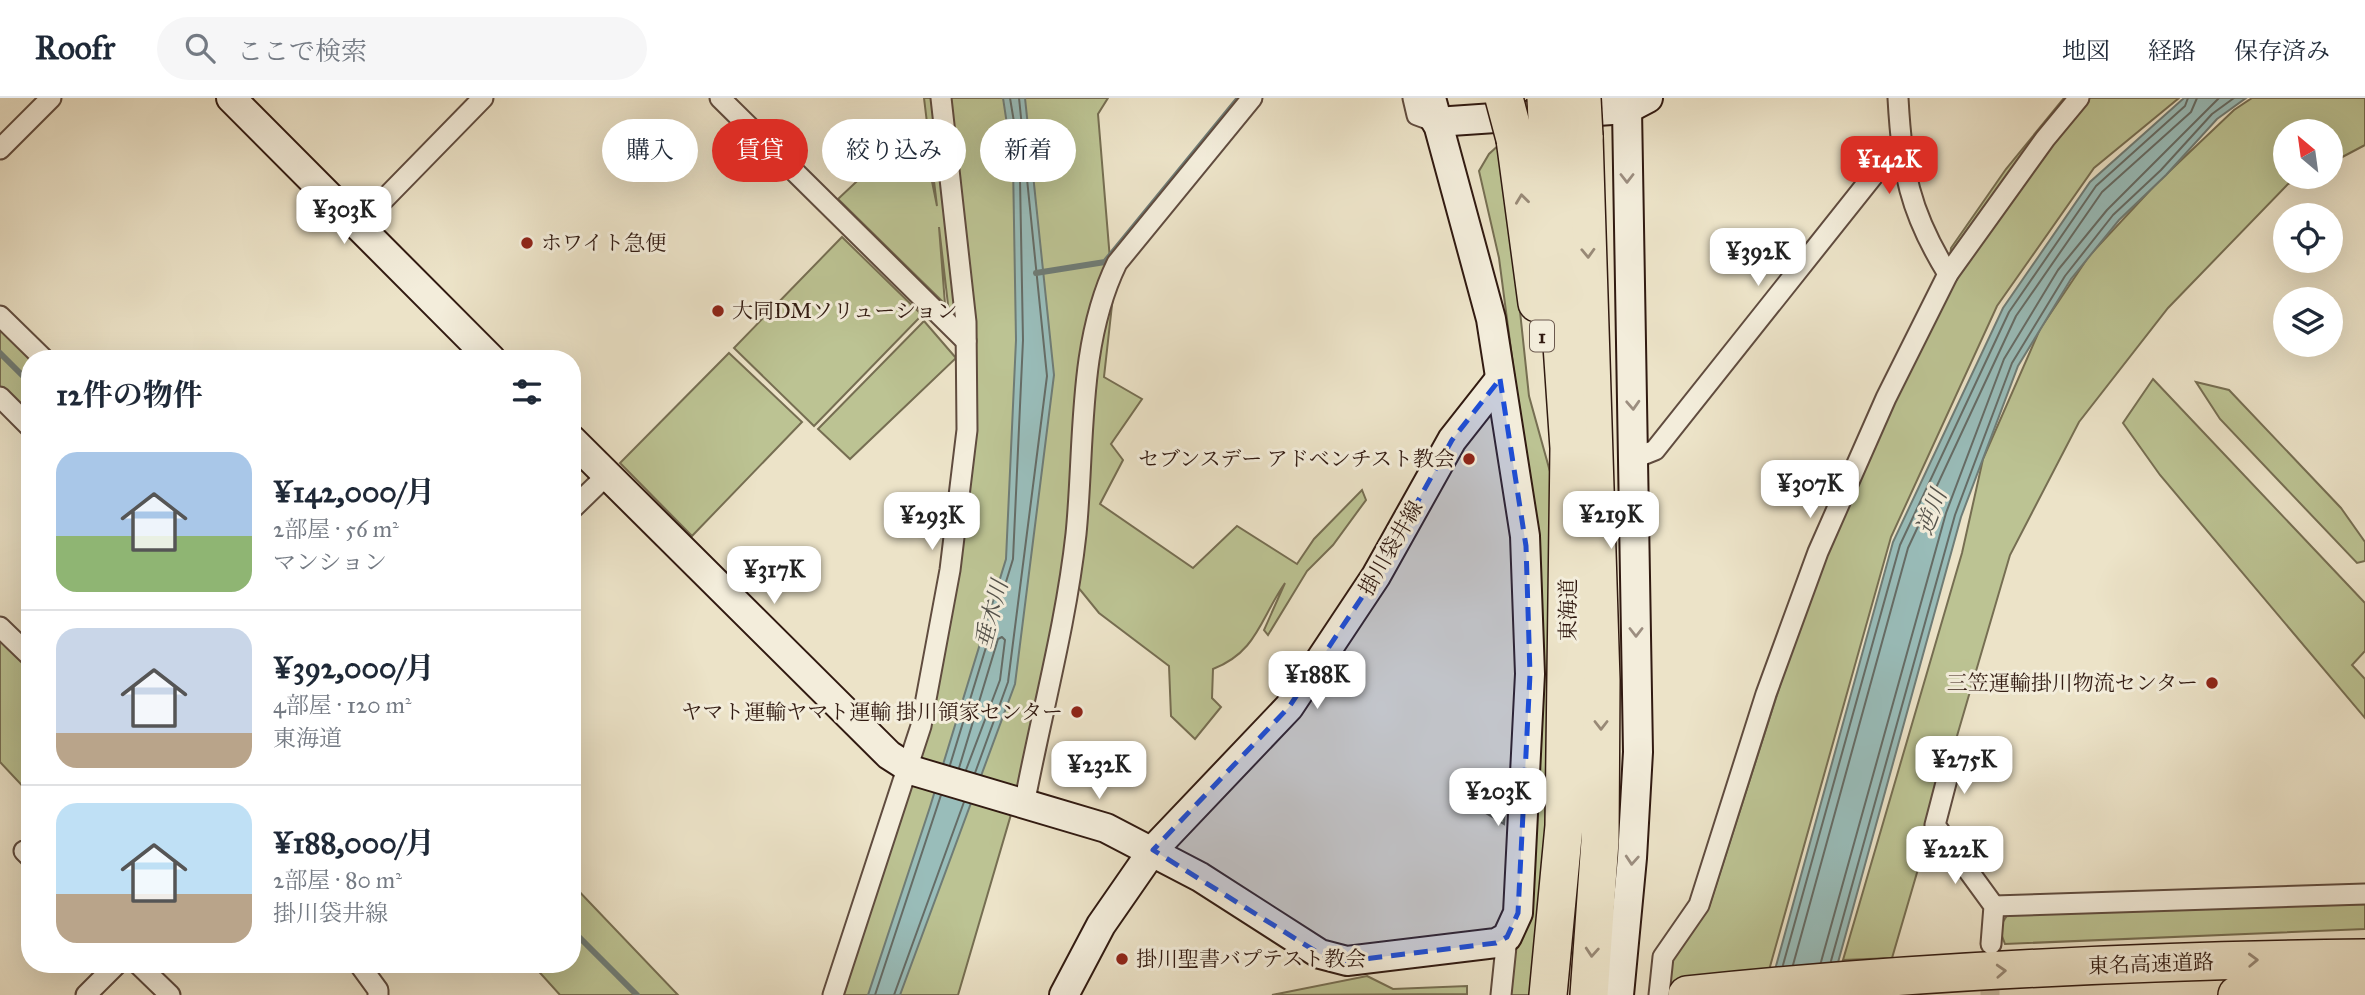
<!DOCTYPE html>
<html lang="ja">
<head>
<meta charset="utf-8">
<style>
  body { margin:0; font-family:"IM FELL Great Primer","Noto Serif JP",serif; background:#f6f6f7; color:#1f2937; height:100vh; display:flex; flex-direction:column; font-size:26px; white-space:nowrap }
  * { box-sizing:border-box; margin:0 }
  p { font-size:23px; color:#747a83 }
  .icon { flex:none; width:38px; height:38px; fill:none; stroke:currentColor; stroke-width:2; stroke-linecap:round; stroke-linejoin:round }
  .map { position:relative; flex:1; overflow:hidden }
  .side { position:absolute; left:21px; top:252px; width:560px; height:623px; display:flex; flex-direction:column; background:#fff; border-radius:28px; box-shadow:0 7px 28px #0002 }
  .side>* { flex:none }
  .top-card { position:absolute; left:602px; top:21px; width:665px; height:63px; display:flex; gap:14px }
  .needle { width:46px; rotate:331deg }
  .buttons { position:absolute; left:2273px; top:21px; display:grid; gap:14px }
  .buttons a { display:grid; place-items:center; width:70px; height:70px; border-radius:50%; background:#fff; box-shadow:0 7px 28px #0002; font-size:35px }
  .price { position:absolute; translate:-50% -60px; padding:0 16px; border-radius:14px; background:#fff; color:#222; font-size:23px; line-height:46px; filter:drop-shadow(0 2px 4px #0008) }
  .price::after { content:''; position:absolute; left:50%; top:42px; width:21px; height:16px; margin-left:-10px; background:inherit; clip-path:polygon(0 0,100% 0,50% 100%) }
  .price.active { background:#d93025; color:#fff }
  ul { padding:0; list-style:none }
  li { display:flex; align-items:center; gap:21px; height:175px; padding:0 35px }
  li+li { border-top:2px solid #e0e1e3 }
  li span { display:grid; place-items:center; flex:none; width:196px; height:140px; border-radius:21px; color:#555 }
  li>.icon { margin-inline-start:auto }
  span .icon { width:84px; height:84px; fill:#fffc; stroke-width:1 }
  li b { font-size:30px }
  h2 { display:flex; justify-content:space-between; align-items:center; height:84px; padding:0 35px; font-size:30px }
  .chip { padding:0 24px; border-radius:32px; background:#fff; box-shadow:0 7px 28px #0002; font-size:24px; line-height:63px }
  .chip.active { background:#d93025; color:#fff }
  header { display:flex; align-items:center; gap:42px; box-sizing:border-box; height:98px; padding:0 35px; background:#fff; border-bottom:2px solid #e0e1e3 }
  header strong { font-size:33px }
  nav { display:flex; gap:38px; margin-inline-start:auto; font-size:24px }
  .search { width:490px; height:63px; background:#f6f6f7; display:flex; align-items:center; gap:18px; box-sizing:border-box; padding:0 24px; border-radius:38px; color:#747a83; font-size:26px }
  .map>svg:first-child { display:block }
  .green { fill:#bcc393; stroke:#766e52; stroke-width:2 }
  .water { fill:#99bdba; stroke:#6f7c76; stroke-width:2 }
  .lines { fill:none; stroke-linecap:round; stroke-linejoin:round }
  .shore { stroke:#656c66; stroke-width:2 }
  .stream { stroke:#6f7c76; stroke-width:6 }
  .street-tunnel { stroke:#c7bba3; stroke-width:19; stroke-dasharray:19 10; stroke-linecap:butt }
  .street-casing { stroke:#604c3f; stroke-width:23 }
  .secondary-casing { stroke:#311a11; stroke-width:32 }
  .highway-casing { stroke:#311a11; stroke-width:40 }
  .street { stroke:#f3eddb; stroke-width:19 }
  .secondary { stroke:#f3eddb; stroke-width:28 }
  .highway { stroke:#ece3c8; stroke-width:37 }
  .highway-bridge-casing { stroke:#311a11; stroke-width:40; stroke-linecap:butt }
  .highway-bridge { stroke:#ece3c8; stroke-width:37 }
  .oneway { stroke:#9c8e80 }
  .oneway2 { stroke:#988976 }
  .marked { fill:#1d4ed8; fill-opacity:0.2; stroke:#1d4ed8; stroke-width:5; stroke-dasharray:14 9; stroke-linejoin:round }
  .poi-dot { fill:#8f2418; stroke:#f3eddb; stroke-width:2.5 }
  .labels { text-anchor:middle; dominant-baseline:central; stroke-width:6; stroke-linejoin:round; paint-order:stroke }
  .shield { fill:#f3eddb; stroke:#6b594e; stroke-width:2 }
  .shield-label { font-size:19px; font-weight:bold; fill:#311a11 }
  .poi-label { font-size:21px; fill:#311a11; stroke:#f3eddb; text-anchor:start }
  .street-label { font-size:21px; fill:#311a11; stroke:#f3eddb }
  .water-label { font-size:23px; font-style:italic; fill:#55534c; stroke:#f3eddb }
</style>
</head>
<body>
<header>
<strong>Roofr</strong>
<div class="search"><svg class="icon" aria-label="search" viewBox="0 0 24 24"><circle cx="10" cy="10" r="6"/><path d="M15 15l6 6"/></svg>ここで検索</div>
<nav><a>地図</a><a>経路</a><a>保存済み</a></nav>
</header>
<div class="map">
<svg width="2365" height="897" viewBox="0 0 2365 897">
  <rect width="100%" height="100%" fill="#ece3c8"/>
  <filter id="stains"><feTurbulence type="fractalNoise" baseFrequency=".00286" numOctaves="4"/><feColorMatrix values="0 0 0 0 .2 0 0 0 0 .09 0 0 0 0 .02 0 0 0 .5 -.17"/></filter>
  <radialGradient id="worn" r=".72"><stop offset=".6" stop-color="#630" stop-opacity="0"/><stop offset="1" stop-color="#630" stop-opacity=".3"/></radialGradient>
  <g class="green">
    <path d="M924,0H1108L1098,16L1113,198L1104,279L1142,301L1111,346L1123,362L1100,406L1193,470L1237,428L1297,466L1314,441L1362,392L1366,402L1333,447L1307,473L1268,537L1264,532L1285,485C1260,521 1257,554 1213,571L1212,600L1221,609L1195,641L1171,618L1169,568L1099,515L1069,478L1044,604L958,897H834L935,548L971,242L949,215L939,129L945,206L838,101L920,24L937,108Z"/>
    <polygon points="2064,0 2179,0 2094,70 1997,208 1891,439 1762,897 1666,897 1671,858 1709,809 1783,578 1818,454 1948,176 1951,150 2006,71"/>
    <polygon points="2252,0 2365,0 2365,47 2331,65 2331,33 2286,33 2286,79 2303,79 2288,86 2168,210 2079,324 2010,457 1892,860 1843,862 1962,455 1983,361 2040,231 2089,158 2155,87 2234,12"/>
    <polygon points="1502,44 1529,298 1554,388 1559,560 1537,897 1508,897 1527,374 1499,160 1479,73 1489,56"/>
    <polygon points="842,139 922,217 814,328 734,250"/>
    <polygon points="0,217 45,261 30,261 30,325 0,294"/>
    <polygon points="924,223 956,260 850,361 818,331"/>
    <polygon points="729,255 802,324 692,438 620,365"/>
    <polygon points="2153,281 2365,505 2365,553 2352,567 2365,581 2365,620 2160,377 2123,325"/>
    <polygon points="2196,284 2229,292 2341,410 2365,444 2365,463 2357,465 2220,321"/>
    <polygon points="0,531 30,560 30,696 0,664"/>
    <polygon points="1481,688 1505,705 1504,726 1466,703"/>
    <polygon points="572,786 678,897 560,897 532,866 572,866"/>
    <polygon points="2365,806 2365,831 2005,846 1999,830 2008,816"/>
    <polygon points="1367,878 1393,891 1467,888 1467,896 1272,897"/>
  </g>
  <g class="water">
    <polygon points="1003,0 1025,0 1054,277 1015,586 900,897 868,897 930,709 1006,461 1016,242 1013,66"/>
    <polygon points="2184,0 2246,0 2217,21 2166,77 2119,122 2071,181 2018,268 1961,419 1829,897 1768,897 1893,444 2003,210 2090,84"/>
  </g>
  <g class="lines">
    <g class="shore">
      <polyline points="1010,0 1015,30 1018,33 1022,29 1019,0"/>
      <polyline points="950,667 1013,461 1023,242 1020,81 1024,78 1027,81 1047,278 1008,584 975,675"/>
      <polyline points="959,670 998,541 1002,539 1005,542 1000,582 966,672"/>
      <polyline points="1831,863 1955,417 2012,265 2065,178 2113,117 2161,72 2212,16 2234,0"/>
      <polyline points="1821,864 1946,415 2004,261 2058,172 2107,112 2219,0"/>
      <polyline points="1783,867 1900,447 2009,214 2096,88 2185,8 2188,0"/>
      <polyline points="1793,867 1908,450 2016,218 2102,94 2191,14 2197,0"/>
      <polyline points="875,897 941,697"/>
      <polyline points="894,897 964,704"/>
    </g>
    <g class="stream">
      <polyline points="1036,175 1105,164 1239,0"/>
      <polyline points="0,255 30,285"/>
      <polyline points="572,832 637,897"/>
    </g>
    <polyline class="street-tunnel" points="1990,897 1990,864"/>
    <g class="street-casing">
      <g id="street">
        <polyline points="720,0 966,243"/>
        <polyline points="1413,0 1417,17 1436,24"/>
        <path d="M1898,0C1902,73 1909,113 1948,176"/>
        <polyline points="0,51 51,0"/>
        <polyline points="358,128 483,0"/>
        <polyline points="0,218 44,261"/>
        <polyline points="0,299 30,329"/>
        <polyline points="1635,360 1655,352 1900,44"/>
        <polyline points="572,411 607,377"/>
        <polyline points="0,529 30,558"/>
        <polyline points="1953,658 1935,727 1994,808 1991,846"/>
        <path d="M1024,707C1041,617 1066,527 1076,436C1085,346 1077,247 1117,165L1252,0"/>
        <polyline points="24,753 30,759"/>
        <polyline points="1994,808 2365,796"/>
        <polyline points="138,866 170,897"/>
        <polyline points="359,866 378,892 378,897"/>
        <polyline points="86,897 117,866"/>
        <polyline points="833,897 921,628 950,472 967,332 966,224 941,0"/>
        <polyline points="1501,897 1507,839"/>
        <polyline points="1659,897 1663,859 1699,807 1766,596 1818,454 1886,300 1948,176 2045,41 2079,0"/>
      </g>
    </g>
    <g class="secondary-casing">
      <g id="secondary">
        <polyline points="231,0 491,261"/>
        <polyline points="1436,24 1627,11 1648,0"/>
        <polyline points="572,342 889,657 914,673 1106,730 1200,779 1320,856 1347,863 1496,845 1507,839 1518,815 1530,576 1525,438 1491,221 1431,0"/>
        <polyline points="1064,897 1101,827 1153,752 1289,609 1376,478 1452,342 1500,281"/>
        <polyline points="1619,897 1632,760 1638,654 1627,11"/>
      </g>
    </g>
    <g class="highway-casing">
      <g id="highway">
        <polyline points="1584,38 1601,582 1600,743 1589,897"/>
        <polyline points="1515,41 1537,205"/>
        <polyline points="1548,897 1564,728 1569,350 1548,41"/>
        <path d="M1687,897C1912,873 2139,863 2365,860"/>
        <polyline points="2237,897 2365,895"/>
      </g>
    </g>
    <use href="#street" class="street"/>
    <use href="#secondary" class="secondary"/>
    <use href="#highway" class="highway"/>
    <g class="highway-bridge-casing">
      <g id="highway-bridge">
        <polyline points="1504,0 1515,41"/>
        <polyline points="1546,0 1548,41"/>
        <polyline points="1582,0 1584,38"/>
      </g>
    </g>
    <use href="#highway-bridge" class="highway-bridge"/>
  </g>
  <defs><path id="oneway-chevron" d="M-2-3.5L2.5 0L-2 3.5" fill="none" stroke-width="1.6" stroke-linecap="round" stroke-linejoin="round" transform="scale(1.75)"/></defs>
  <g class="oneway">
    <use href="#oneway-chevron" transform="translate(1627 80) rotate(90)"/>
    <use href="#oneway-chevron" transform="translate(1633 307) rotate(87)"/>
    <use href="#oneway-chevron" transform="translate(1636 534) rotate(90)"/>
    <use href="#oneway-chevron" transform="translate(1632 762) rotate(94)"/>
  </g>
  <g class="oneway2">
    <use href="#oneway-chevron" transform="translate(1522 101) rotate(-97)"/>
    <use href="#oneway-chevron" transform="translate(1588 155) rotate(88)"/>
    <use href="#oneway-chevron" transform="translate(1601 627) rotate(90)"/>
    <use href="#oneway-chevron" transform="translate(1592 854) rotate(94)"/>
    <use href="#oneway-chevron" transform="translate(2253 862) rotate(-2)"/>
    <use href="#oneway-chevron" transform="translate(2001 873) rotate(-3)"/>
  </g>
  <path class="marked" d="M1500,281L1526,448L1530,576L1518,815L1507,839L1496,845L1347,863L1320,856L1153,752L1289,609L1376,478L1452,342Z"/>
  <g class="poi-dot">
    <circle cx="527" cy="145" r="7"/>
    <circle cx="718" cy="213" r="7"/>
    <circle cx="1469" cy="361" r="7"/>
    <circle cx="2212" cy="585" r="7"/>
    <circle cx="1077" cy="614" r="7"/>
    <circle cx="1122" cy="861" r="7"/>
  </g>
  <g class="labels">
    <rect class="shield" x="1530" y="222.5" width="24" height="31" rx="5"/>
    <g class="shield-label">
      <text x="1542" y="238">1</text>
    </g>
    <g class="poi-label">
      <text x="541" y="145">ホワイト急便</text>
      <text x="732" y="213">大同DMソリューション</text>
      <text x="1455" y="361" text-anchor="end">セブンスデー アドベンチスト教会</text>
      <text x="2198" y="585" text-anchor="end">三笠運輸掛川物流センター</text>
      <text x="1063" y="614" text-anchor="end">ヤマト運輸ヤマト運輸 掛川領家センター</text>
      <text x="1136" y="861">掛川聖書バプテスト教会</text>
    </g>
    <g class="street-label">
      <text transform="translate(1391 450) rotate(-60)">掛川袋井線</text>
      <text transform="translate(1568 512) rotate(-90)">東海道</text>
      <text transform="translate(2151 866) rotate(-2)">東名高速道路</text>
    </g>
    <g class="water-label">
      <text transform="translate(1931 414) rotate(-69)">逆川</text>
      <text transform="translate(991 516) rotate(-75)">垂木川</text>
    </g>
  </g>
  <rect width="100%" height="100%" filter="url(#stains)"/>
  <rect width="100%" height="100%" fill="url(#worn)"/>
</svg>
<div class="buttons">
<a><svg class="needle" viewBox="-14 -14 28 28"><path d="M0-13l5 13h-10z" fill="#e53935"/><path d="M0 13l5-13h-10z" fill="#747a83"/></svg></a>
<a><svg class="icon" aria-label="locate" viewBox="0 0 24 24"><circle cx="12" cy="12" r="6"/><path d="M12 2v4M12 18v4M2 12h4M18 12h4"/></svg></a>
<a><svg class="icon" aria-label="layers" viewBox="0 0 24 24"><path d="M12 4l9 5-9 5-9-5zM3 14l9 5 9-5"/></svg></a>
</div>
<b class="price active" style="left:1889px;top:98px">¥142K</b>
<b class="price" style="left:344px;top:148px">¥303K</b>
<b class="price" style="left:1758px;top:190px">¥392K</b>
<b class="price" style="left:1810px;top:422px">¥307K</b>
<b class="price" style="left:1611px;top:453px">¥219K</b>
<b class="price" style="left:932px;top:454px">¥293K</b>
<b class="price" style="left:774px;top:508px">¥317K</b>
<b class="price" style="left:1317px;top:613px">¥188K</b>
<b class="price" style="left:1964px;top:698px">¥275K</b>
<b class="price" style="left:1099px;top:703px">¥232K</b>
<b class="price" style="left:1498px;top:730px">¥203K</b>
<b class="price" style="left:1955px;top:788px">¥222K</b>
<div class="top-card">
<a class="chip">購入</a>
<a class="chip active">賃貸</a>
<a class="chip">絞り込み</a>
<a class="chip">新着</a>
</div>
<section class="side">
<h2>12件の物件<svg class="icon" aria-label="filters" viewBox="0 0 24 24"><path d="M4 7h16M4 17h16"/><circle cx="9" cy="7" r="2"/><circle cx="15" cy="17" r="2"/></svg></h2>
<ul>
<li><span style="background:linear-gradient(#a9c7e8 60%,#8fb573 0)"><svg class="icon" aria-label="home" viewBox="0 0 24 24"><path d="M3 11l9-7 9 7M6 9v11h12V9"/></svg></span><div><b>¥142,000/月</b><p>2部屋 · 56 m²</p><p>マンション</p></div></li>
<li><span style="background:linear-gradient(#c9d6e8 75%,#b9a48a 0)"><svg class="icon" aria-label="home" viewBox="0 0 24 24"><path d="M3 11l9-7 9 7M6 9v11h12V9"/></svg></span><div><b>¥392,000/月</b><p>4部屋 · 120 m²</p><p>東海道</p></div></li>
<li><span style="background:linear-gradient(#bfe0f5 65%,#b9a48a 0)"><svg class="icon" aria-label="home" viewBox="0 0 24 24"><path d="M3 11l9-7 9 7M6 9v11h12V9"/></svg></span><div><b>¥188,000/月</b><p>2部屋 · 80 m²</p><p>掛川袋井線</p></div></li>
</ul>
</section>
</div>
</body>
</html>
